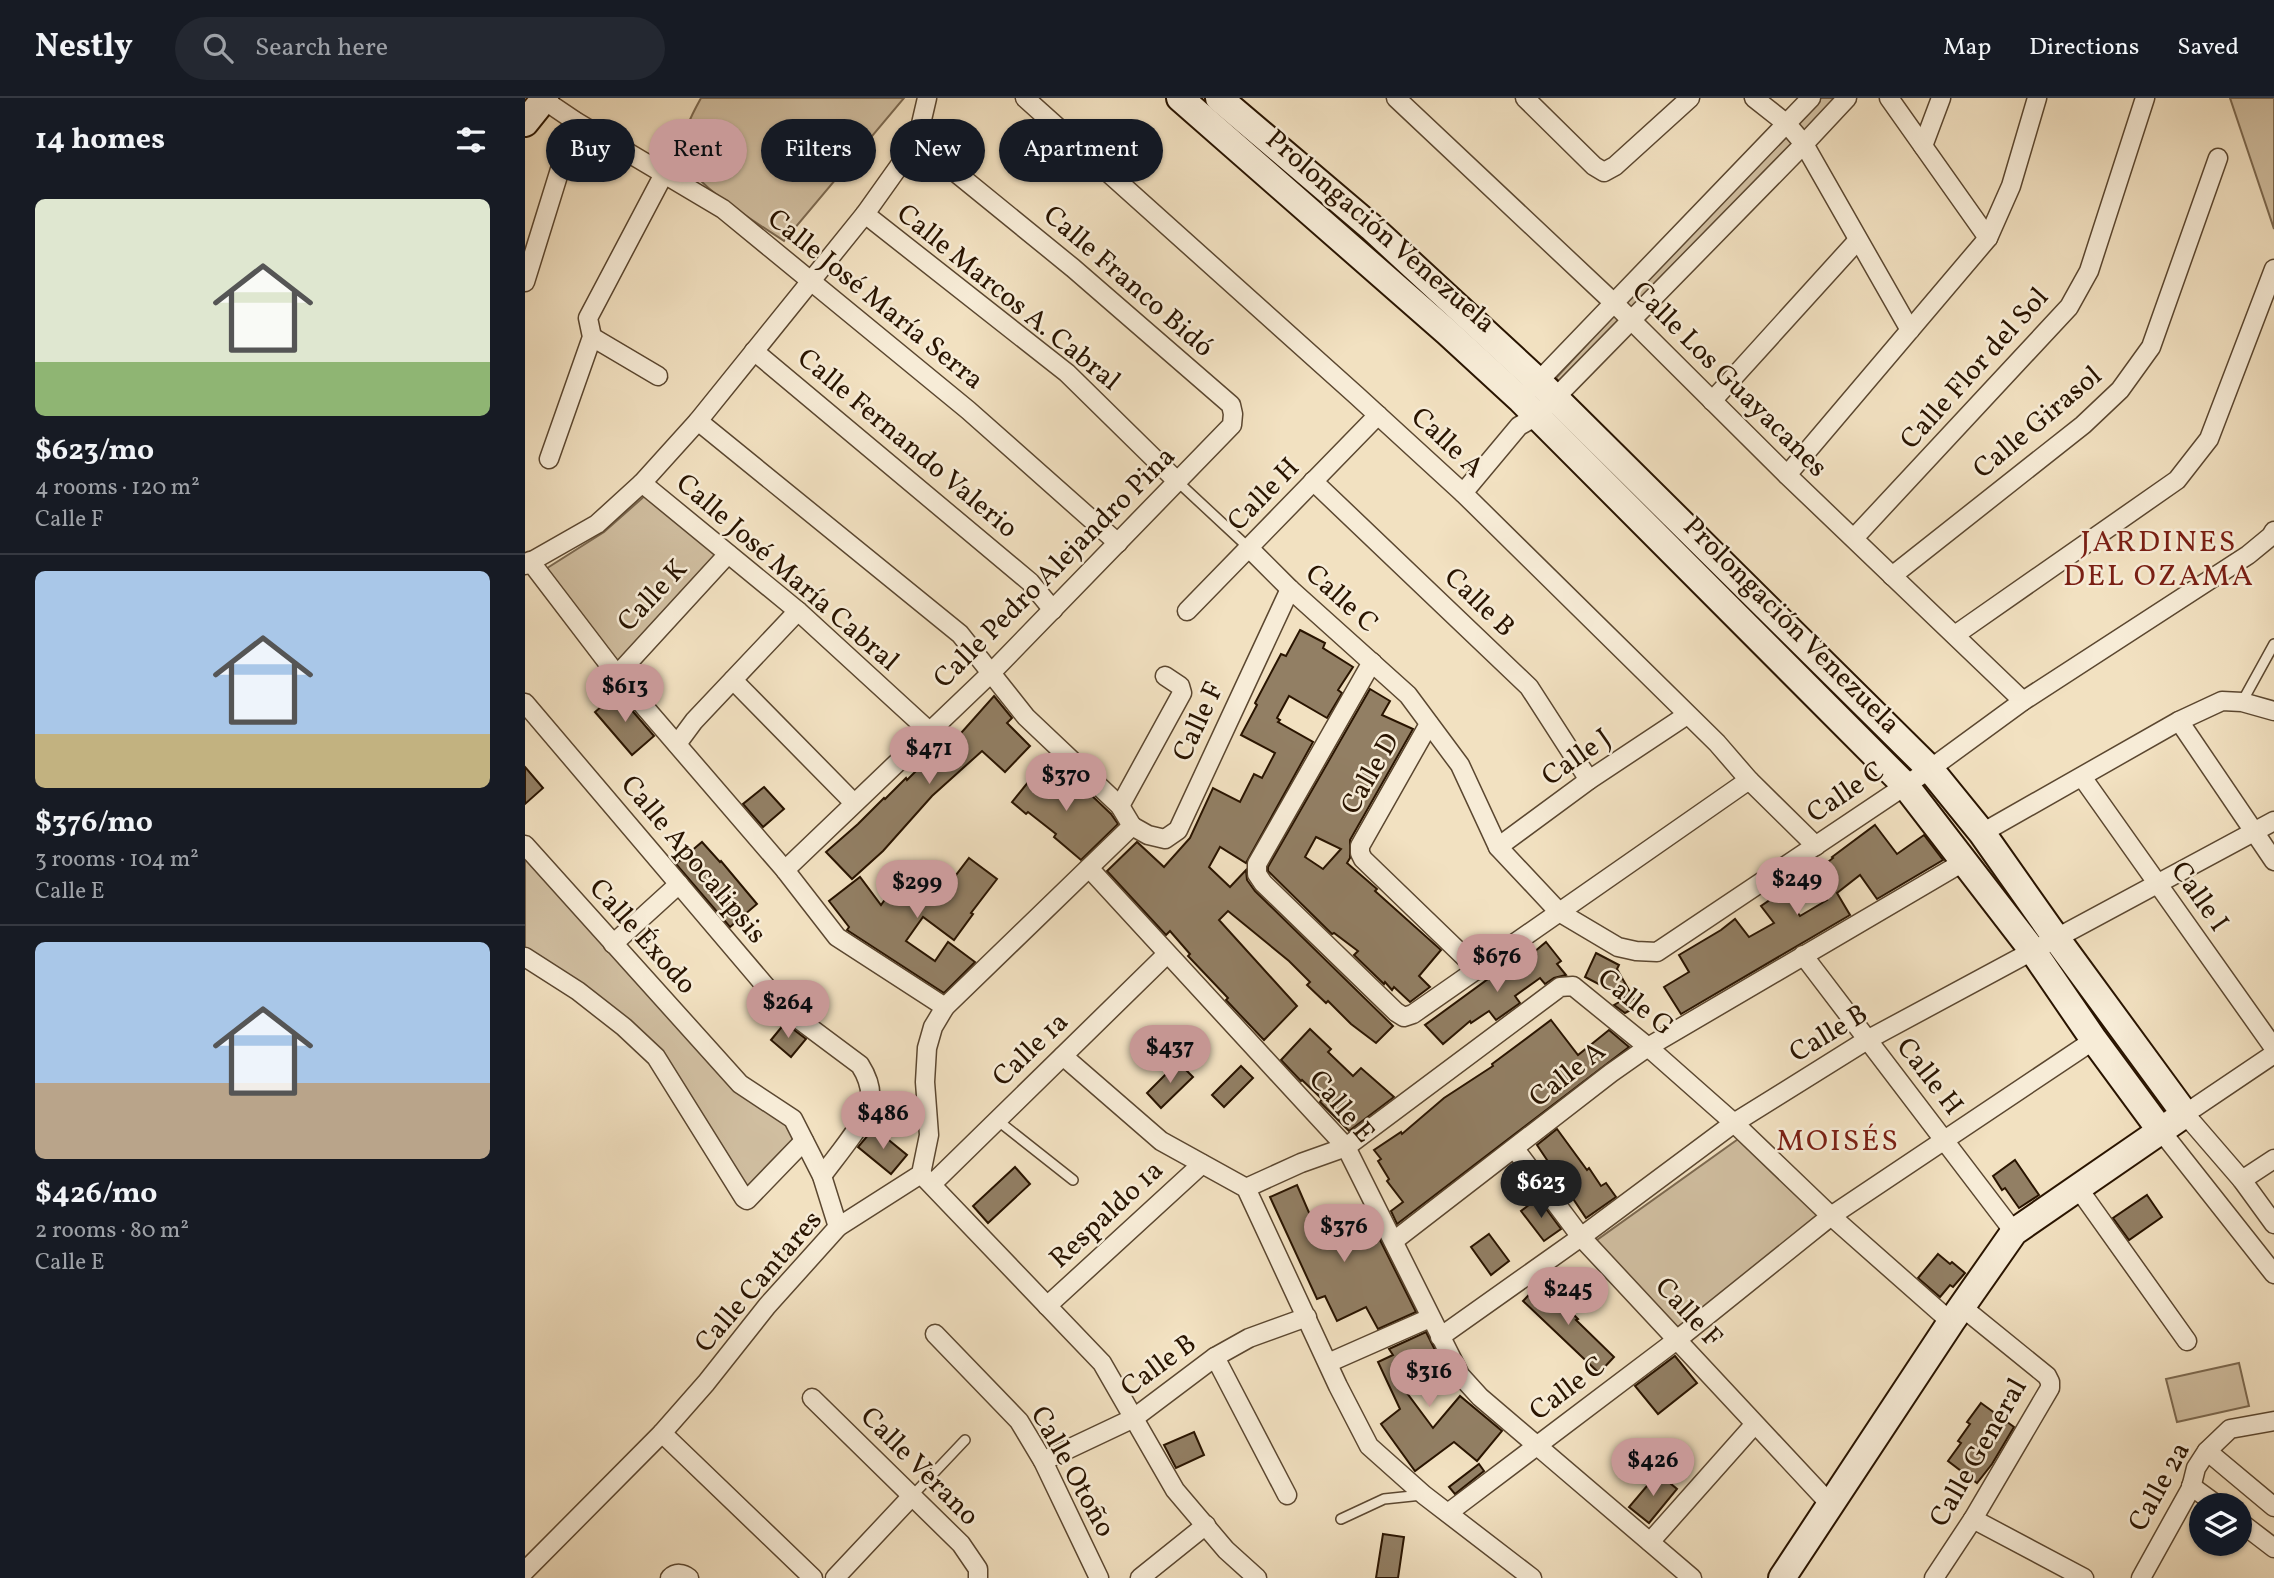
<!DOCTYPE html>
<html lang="en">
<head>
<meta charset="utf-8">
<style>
  body { margin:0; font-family:Vollkorn,serif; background:#242831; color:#f1f3f6; height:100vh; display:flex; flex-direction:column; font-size:26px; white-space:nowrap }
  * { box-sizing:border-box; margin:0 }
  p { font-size:23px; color:#9ea1a6 }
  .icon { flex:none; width:38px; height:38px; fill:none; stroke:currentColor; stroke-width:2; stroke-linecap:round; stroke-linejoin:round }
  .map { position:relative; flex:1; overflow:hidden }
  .panel { display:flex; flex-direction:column; background:#171b24; width:525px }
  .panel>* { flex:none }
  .top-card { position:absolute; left:21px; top:21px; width:665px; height:63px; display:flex; gap:14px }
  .tools { position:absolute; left:1664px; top:1395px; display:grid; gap:14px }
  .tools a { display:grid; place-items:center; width:63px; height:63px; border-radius:50%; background:#171b24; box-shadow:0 2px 5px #0004; font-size:35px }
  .price { position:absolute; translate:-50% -60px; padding:0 16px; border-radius:24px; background:#c59692; color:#111; font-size:23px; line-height:46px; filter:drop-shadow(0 2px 4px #0008) }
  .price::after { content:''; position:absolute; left:50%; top:42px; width:21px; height:16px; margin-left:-10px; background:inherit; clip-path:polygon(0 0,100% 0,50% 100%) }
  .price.active { background:#222; color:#fff }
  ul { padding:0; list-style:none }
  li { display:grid; align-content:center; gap:14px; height:371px; padding:0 35px }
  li+li { border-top:2px solid #363941 }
  li span { display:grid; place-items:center; height:217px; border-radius:10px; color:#555 }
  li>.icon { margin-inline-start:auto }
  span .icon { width:126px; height:126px; fill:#fffc; stroke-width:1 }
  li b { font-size:30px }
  h2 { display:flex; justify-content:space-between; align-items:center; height:84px; padding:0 35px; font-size:30px }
  .chip { padding:0 24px; border-radius:32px; background:#171b24; box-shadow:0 2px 5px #0004; font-size:24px; line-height:63px }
  .chip.active { background:#c59692; color:#111 }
  header { display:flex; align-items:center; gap:42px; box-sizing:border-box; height:98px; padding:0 35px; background:#171b24; border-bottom:2px solid #363941 }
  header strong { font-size:33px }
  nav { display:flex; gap:38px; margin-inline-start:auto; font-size:24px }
  .search { width:490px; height:63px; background:#242831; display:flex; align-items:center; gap:18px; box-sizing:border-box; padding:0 24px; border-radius:38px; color:#9ea1a6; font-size:26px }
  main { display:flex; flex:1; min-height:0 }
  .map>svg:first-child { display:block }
  .green { fill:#d0bea0; stroke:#7c6950; stroke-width:2 }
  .building { fill:#927f64; stroke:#291400; stroke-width:2; fill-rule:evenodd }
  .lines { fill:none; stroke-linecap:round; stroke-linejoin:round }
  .lane-casing { stroke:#5b4730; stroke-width:12 }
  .street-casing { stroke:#5b4730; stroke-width:21 }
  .secondary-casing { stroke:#291400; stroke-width:30 }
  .lane { stroke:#f7ecd7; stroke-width:9 }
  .street { stroke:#f7ecd7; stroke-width:18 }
  .secondary { stroke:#f7ecd7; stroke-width:26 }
  .labels { text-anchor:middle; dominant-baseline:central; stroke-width:5; stroke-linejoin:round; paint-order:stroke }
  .street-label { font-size:28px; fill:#291400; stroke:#f7ecd7 }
  .neighbourhood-label { font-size:30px; letter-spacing:2px; fill:#7a1f14; stroke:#f7ecd7 }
</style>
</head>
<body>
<header>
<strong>Nestly</strong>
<div class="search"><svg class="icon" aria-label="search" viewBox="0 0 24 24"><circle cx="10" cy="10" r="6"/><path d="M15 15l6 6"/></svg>Search here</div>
<nav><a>Map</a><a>Directions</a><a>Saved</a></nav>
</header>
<main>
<section class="panel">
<h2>14 homes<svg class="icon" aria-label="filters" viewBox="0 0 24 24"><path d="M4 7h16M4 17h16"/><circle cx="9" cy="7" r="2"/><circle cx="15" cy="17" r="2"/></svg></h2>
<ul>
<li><span style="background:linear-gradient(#dfe7d0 75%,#8fb573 0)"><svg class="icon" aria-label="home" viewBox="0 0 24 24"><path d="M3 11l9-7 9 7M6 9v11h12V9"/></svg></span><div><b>$623/mo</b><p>4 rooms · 120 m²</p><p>Calle F</p></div></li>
<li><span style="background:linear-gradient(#a9c7e8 75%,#c2b280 0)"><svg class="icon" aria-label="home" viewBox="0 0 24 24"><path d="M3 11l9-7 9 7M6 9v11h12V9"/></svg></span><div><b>$376/mo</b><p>3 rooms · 104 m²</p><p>Calle E</p></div></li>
<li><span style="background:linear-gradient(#a9c7e8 65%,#b9a48a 0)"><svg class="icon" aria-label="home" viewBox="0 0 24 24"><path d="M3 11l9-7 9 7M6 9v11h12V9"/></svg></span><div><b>$426/mo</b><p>2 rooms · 80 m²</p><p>Calle E</p></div></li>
</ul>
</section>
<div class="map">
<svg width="1749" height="1480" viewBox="0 0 1749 1480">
  <rect width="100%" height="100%" fill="#f2e1c1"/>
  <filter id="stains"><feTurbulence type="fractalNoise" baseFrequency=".00286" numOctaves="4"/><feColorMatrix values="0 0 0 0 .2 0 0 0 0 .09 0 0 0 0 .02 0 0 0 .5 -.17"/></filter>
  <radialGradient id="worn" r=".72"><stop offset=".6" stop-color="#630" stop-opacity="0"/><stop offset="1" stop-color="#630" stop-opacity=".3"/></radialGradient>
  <g class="green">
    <path d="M176,0H379L259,143C236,127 161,84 159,56C157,34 166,18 176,0Z"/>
    <polygon points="1290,0 1318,0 1044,294 1031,280"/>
    <polygon points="1705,0 1749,0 1749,131"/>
    <polygon points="123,395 198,457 92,570 16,474 79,434"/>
    <polygon points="0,752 211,987 265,1023 275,1043 222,1101 134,957 0,854"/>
    <polygon points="1216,1039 1308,1129 1158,1241 1065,1147"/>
    <polygon points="1714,1265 1724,1308 1652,1324 1641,1281"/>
  </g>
  <g class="building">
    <polygon points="775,532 800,545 798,550 828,569 813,592 817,595 802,620 764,598 752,620 755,622 753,624 788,644 721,765 695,749 684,769 705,789 721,772 722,782 730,793 868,928 851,945 826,926 803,903 801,905 782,887 785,884 764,863 703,813 694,822 772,908 739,942 701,902 703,900 663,858 665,856 645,833 641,837 582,773 612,744 639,769 665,740 688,690 715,704 729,676 737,680 750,655 716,637 732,607 730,605 756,556 761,558"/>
    <path d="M845,591L865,603L857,617L888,631L825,742V760L822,765L852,791L850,793L916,852L894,878L905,889L885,904L869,889L867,892L860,884L859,886L829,857L833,853L809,835L807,836L743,773V769ZM791,739L816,751L798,771L780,759Z"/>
    <polygon points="92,595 129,638 107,657 70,614"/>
    <polygon points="469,598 487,620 482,625 505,648 480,674 457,653 407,698 358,753 327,781 301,754 333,726 359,700 360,701 381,680 382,682 425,639 429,643"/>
    <polygon points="517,667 554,700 562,693 586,716 593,726 556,762 529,739 531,736 503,714 501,716 487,704"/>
    <polygon points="0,669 18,690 0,706"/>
    <polygon points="239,689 259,711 238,729 218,706"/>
    <polygon points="1350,727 1372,756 1399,737 1418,762 1352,801 1335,777 1312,795 1325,817 1156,916 1139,889 1164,874 1154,857 1196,832 1210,821 1224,839 1249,825 1236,808 1258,793 1275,818 1302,802 1284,779 1308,760 1307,759"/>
    <polygon points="177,744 195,764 196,763 232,806 205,829 151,766"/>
    <polygon points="444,760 472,781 446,815 448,816 429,842 398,819 381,843 410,863 423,844 450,864 419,895 322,832 324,829 304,803 335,779 356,807 361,800 368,804 390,774 418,794"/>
    <polygon points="1021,844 1036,863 1032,866 1041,877 1029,880 1020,886 1015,880 990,898 995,905 971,922 964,913 946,925 945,923 918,946 900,927 974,873 978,879 1011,856 1009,854"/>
    <polygon points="1071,855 1094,867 1092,871 1113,908 1100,915 1089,907 1101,900 1060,879"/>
    <polygon points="1026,922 1053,957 1084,932 1104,949 872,1126 866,1113 878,1104 862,1083 864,1081 853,1063 856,1061 849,1052 876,1034 877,1036 919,1000 968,968 967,966"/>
    <polygon points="260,925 281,941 266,959 246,942"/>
    <polygon points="785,931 806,951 803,954 828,978 836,970 869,999 824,1033 795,1004 797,1001 777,982 776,983 756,962"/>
    <polygon points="653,964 668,979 636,1010 622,995"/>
    <polygon points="716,968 728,980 699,1009 687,997"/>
    <polygon points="349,1030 382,1057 366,1076 333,1049"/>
    <polygon points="1032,1031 1062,1072 1064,1070 1076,1088 1081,1085 1091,1099 1061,1120 1012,1047"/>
    <polygon points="1490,1062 1514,1097 1494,1110 1480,1090 1477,1092 1468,1078"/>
    <polygon points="490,1069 505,1086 463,1125 448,1108"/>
    <polygon points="772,1087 785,1117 795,1113 807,1142 844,1120 891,1214 853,1231 841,1209 812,1223 800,1198 792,1201 745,1099"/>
    <polygon points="1622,1097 1637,1119 1604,1142 1588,1120"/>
    <polygon points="1013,1100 1036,1131 1019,1143 996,1113"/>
    <polygon points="964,1136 984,1163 966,1177 946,1149"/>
    <polygon points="1413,1156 1425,1166 1427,1164 1440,1175 1428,1189 1425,1187 1415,1199 1393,1180"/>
    <polygon points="1016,1184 1053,1221 1051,1222 1089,1259 1074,1275 998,1203"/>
    <polygon points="901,1234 920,1272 882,1295 908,1330 935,1298 977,1333 952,1363 929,1344 890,1373 856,1326 875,1311 853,1264 868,1257 864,1251"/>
    <polygon points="1150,1258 1172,1285 1133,1316 1110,1288"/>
    <polygon points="1456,1305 1489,1329 1467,1366 1452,1385 1423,1363 1436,1345 1433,1343 1445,1326 1442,1324"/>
    <polygon points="669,1334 679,1357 651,1370 639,1347"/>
    <polygon points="954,1366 959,1373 930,1396 924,1389"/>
    <polygon points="1133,1375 1152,1391 1124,1425 1104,1409"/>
    <polygon points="858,1436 879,1439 873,1480 851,1480"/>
  </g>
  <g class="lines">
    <g class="lane-casing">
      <g id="lane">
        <polyline points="653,384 724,450"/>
        <polyline points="1717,604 1749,546"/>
        <polyline points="472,1022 548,1082"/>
        <polyline points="387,1398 440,1342"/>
        <polyline points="816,1421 859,1401 897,1397"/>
      </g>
    </g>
    <g class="street-casing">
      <g id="street">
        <polyline points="500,0 831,297 938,395 1192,645 1224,682 1291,748"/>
        <polyline points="871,0 1090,206 1262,377 1498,603"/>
        <polyline points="1000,0 1069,68 1079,74 1090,68 1165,0"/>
        <polyline points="1229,0 1262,26 1279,46 1385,232"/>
        <polyline points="1364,0 1463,140"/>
        <polyline points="19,2 50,23 198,111 443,312 593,445"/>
        <polyline points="1398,48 1416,0"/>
        <polyline points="340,116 542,275 653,384"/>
        <polyline points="0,184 50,23"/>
        <polyline points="67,239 133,278"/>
        <polyline points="229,253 505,484 528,512"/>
        <polyline points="1007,290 1286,0"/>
        <polyline points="1187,303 1333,142"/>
        <polyline points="173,323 435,536 501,619 595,708 607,728"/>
        <polyline points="24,361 67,239 63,220 140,74"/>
        <polyline points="1262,377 1463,140 1486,88 1512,0"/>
        <polyline points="788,383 1004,589 1064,682"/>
        <polyline points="117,385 273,513 404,633"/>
        <polyline points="938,395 994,328 1012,318 1030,300 1279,46 1322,0"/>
        <polyline points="1329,440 1544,209 1564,173 1620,0"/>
        <polyline points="724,450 765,491 883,597 935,667 973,749 1034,814 1093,849 1111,853 1132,854 1405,671 1498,603 1723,457 1746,438 1749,433"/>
        <polyline points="5,463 92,577 260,772 312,839 420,909"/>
        <polyline points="0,467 72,426 117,385 173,323 340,116 392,43 402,0"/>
        <polyline points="1367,478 1558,327 1595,292 1626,249 1693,60"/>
        <polyline points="662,513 853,317"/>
        <polyline points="1430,537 1652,382 1684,341 1749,171"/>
        <polyline points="847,564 732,766 732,776 738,785 871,914 879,919 888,916 1224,682"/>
        <polyline points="92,577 203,456"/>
        <polyline points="208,582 329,705"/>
        <path d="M0,605L260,911L335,967C342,978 347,990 345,1004C342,1023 309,1061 297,1078"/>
        <polyline points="1654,623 1749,763"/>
        <polyline points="904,626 835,748 835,755 838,761 953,872"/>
        <polyline points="152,646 169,623 273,513"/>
        <polyline points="1557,679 1749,950"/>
        <polyline points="595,708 657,595 655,588 640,578"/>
        <polyline points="607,728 623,737 640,741 653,732 765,491"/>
        <polyline points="1457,735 1654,623 1697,603 1717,604 1749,613"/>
        <polyline points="0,747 215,986 268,1021 297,1078 313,1129"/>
        <polyline points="973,749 1064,682 1162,617"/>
        <polyline points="564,770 821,1049 935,1277 955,1299 1167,1480"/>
        <polyline points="260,772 466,575 707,327 708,316 706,307 548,170 392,43"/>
        <polyline points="88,846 154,786"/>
        <polyline points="1278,857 1489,1134"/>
        <polyline points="0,859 53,893 99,929 131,959 219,1100 222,1102 279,1043"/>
        <polyline points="1749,956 1660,1016 1717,1082 1749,1126"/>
        <polyline points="538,958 636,1043 721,1090 813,1288 844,1348 899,1397 1007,1480"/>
        <polyline points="1636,1033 1749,1176"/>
        <polyline points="990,1051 1056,1139 1306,1407"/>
        <polyline points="396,1076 577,1265 650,1392 701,1452 732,1480"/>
        <polyline points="1717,1082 1749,1061"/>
        <polyline points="407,1086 642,856"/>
        <polyline points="721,1090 776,1065 821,1049 1035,889 1048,888 1123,949 1209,1025 1306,1118 1426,1224"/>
        <polyline points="1553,1090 1662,1243"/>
        <polyline points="870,1142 1086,975 1123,949 1440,763"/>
        <polyline points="522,1208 677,1066"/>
        <polyline points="410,1236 494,1323 518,1363 574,1480"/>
        <polyline points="915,1239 1056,1139 1209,1025 1342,942 1749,723"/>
        <polyline points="690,1259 762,1397"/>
        <polyline points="803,1265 905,1220"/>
        <polyline points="287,1300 436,1446 453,1471 453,1480"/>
        <polyline points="137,1335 288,1480"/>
        <polyline points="1682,1353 1749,1409"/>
        <polyline points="518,1363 609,1320 690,1259 724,1240 782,1219"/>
        <polyline points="1666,1388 1692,1407"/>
        <polyline points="923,1415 1153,1241 1306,1118 1569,942"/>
        <polyline points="1448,1421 1559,1480"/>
        <polyline points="1715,1424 1749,1450"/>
        <polyline points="1125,1444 1229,1327"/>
        <polyline points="0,1473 137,1335 181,1285 242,1208 313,1129 396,1076 404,1037 400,984 402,950 408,929 420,909 607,728"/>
        <path d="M145,1480C151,1474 158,1475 164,1480"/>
        <polyline points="310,1480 387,1398"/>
        <polyline points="615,1480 681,1427"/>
        <polyline points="1409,1480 1448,1421 1525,1290 1525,1284 1522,1278 1437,1209"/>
        <polyline points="1616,1480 1666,1390 1671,1370 1682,1353 1705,1331 1749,1323"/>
      </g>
    </g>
    <g class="secondary-casing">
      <g id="secondary">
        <polyline points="655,0 922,234 996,302 1380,687 1508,853 1569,942 1636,1033"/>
        <polyline points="694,0 846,129 1014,284 1405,671 1457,735 1531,840 1660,1016 1489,1134 1426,1224 1257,1480"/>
        <polyline points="0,25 20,0"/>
      </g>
    </g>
    <use href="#lane" class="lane"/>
    <use href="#street" class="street"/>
    <use href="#secondary" class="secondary"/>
  </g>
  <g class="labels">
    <g class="street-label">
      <text transform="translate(855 134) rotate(41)">Prolongación Venezuela</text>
      <text transform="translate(603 184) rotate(41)">Calle Franco Bidó</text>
      <text transform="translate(483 200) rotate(39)">Calle Marcos A. Cabral</text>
      <text transform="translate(350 202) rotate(39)">Calle José María Serra</text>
      <text transform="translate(1450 271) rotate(-48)">Calle Flor del Sol</text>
      <text transform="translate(1204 282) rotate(45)">Calle Los Guayacanes</text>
      <text transform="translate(1513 325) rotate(-40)">Calle Girasol</text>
      <text transform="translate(922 345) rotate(43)">Calle A</text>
      <text transform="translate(382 346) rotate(40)">Calle Fernando Valerio</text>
      <text transform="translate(739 397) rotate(-46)">Calle H</text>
      <text transform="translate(530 470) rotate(-45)">Calle Pedro Alejandro Pina</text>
      <text transform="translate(262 475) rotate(41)">Calle José María Cabral</text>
      <text transform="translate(128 498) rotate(-47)">Calle K</text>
      <text transform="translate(816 501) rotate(42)">Calle C</text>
      <text transform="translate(954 505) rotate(44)">Calle B</text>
      <text transform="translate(1266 528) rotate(45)">Prolongación Venezuela</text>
      <text transform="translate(674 624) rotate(-65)">Calle F</text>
      <text transform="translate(1052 660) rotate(-35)">Calle J</text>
      <text transform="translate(846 676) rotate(-60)">Calle D</text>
      <text transform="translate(1321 695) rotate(-34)">Calle C</text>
      <text transform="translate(168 762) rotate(50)">Calle Apocalipsis</text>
      <text transform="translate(1674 799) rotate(55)">Calle I</text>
      <text transform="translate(117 839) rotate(48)">Calle Éxodo</text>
      <text transform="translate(1110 905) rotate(39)">Calle G</text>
      <text transform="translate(1304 936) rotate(-31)">Calle B</text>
      <text transform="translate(506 952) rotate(-44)">Calle 1a</text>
      <text transform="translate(1043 977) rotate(-38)">Calle A</text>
      <text transform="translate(1404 979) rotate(52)">Calle H</text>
      <text transform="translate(816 1009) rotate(50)">Calle E</text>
      <text transform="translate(582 1117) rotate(-43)">Respaldo 1a</text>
      <text transform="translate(234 1184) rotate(-49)">Calle Cantares</text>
      <text transform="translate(1163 1215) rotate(47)">Calle F</text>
      <text transform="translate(634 1268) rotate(-36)">Calle B</text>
      <text transform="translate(1043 1291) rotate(-37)">Calle C</text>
      <text transform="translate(1454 1355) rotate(-60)">Calle General</text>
      <text transform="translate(394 1369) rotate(45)">Calle Verano</text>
      <text transform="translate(547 1374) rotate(61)">Calle Otoño</text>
      <text transform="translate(1635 1389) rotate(-61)">Calle 2a</text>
    </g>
    <g class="neighbourhood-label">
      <text x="1634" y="445">JARDINES<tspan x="1634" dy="34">DEL OZAMA</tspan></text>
      <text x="1313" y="1044">MOISÉS</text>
    </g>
  </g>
  <rect width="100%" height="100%" filter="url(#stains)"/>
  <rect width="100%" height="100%" fill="url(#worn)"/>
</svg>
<div class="tools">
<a><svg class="icon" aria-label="layers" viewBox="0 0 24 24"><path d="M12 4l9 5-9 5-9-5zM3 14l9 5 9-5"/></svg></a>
</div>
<b class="price" style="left:100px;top:626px">$613</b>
<b class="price" style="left:404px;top:688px">$471</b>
<b class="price" style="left:541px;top:715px">$370</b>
<b class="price" style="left:1272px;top:819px">$249</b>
<b class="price" style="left:392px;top:822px">$299</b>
<b class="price" style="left:972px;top:896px">$676</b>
<b class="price" style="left:263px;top:942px">$264</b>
<b class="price" style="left:645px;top:987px">$437</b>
<b class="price" style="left:358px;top:1053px">$486</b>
<b class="price active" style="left:1016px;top:1122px">$623</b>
<b class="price" style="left:819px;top:1166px">$376</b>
<b class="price" style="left:1043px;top:1229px">$245</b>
<b class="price" style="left:904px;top:1311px">$316</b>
<b class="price" style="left:1128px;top:1400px">$426</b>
<div class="top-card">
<a class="chip">Buy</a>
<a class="chip active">Rent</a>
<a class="chip">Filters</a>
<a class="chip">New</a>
<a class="chip">Apartment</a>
</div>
</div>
</main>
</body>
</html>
